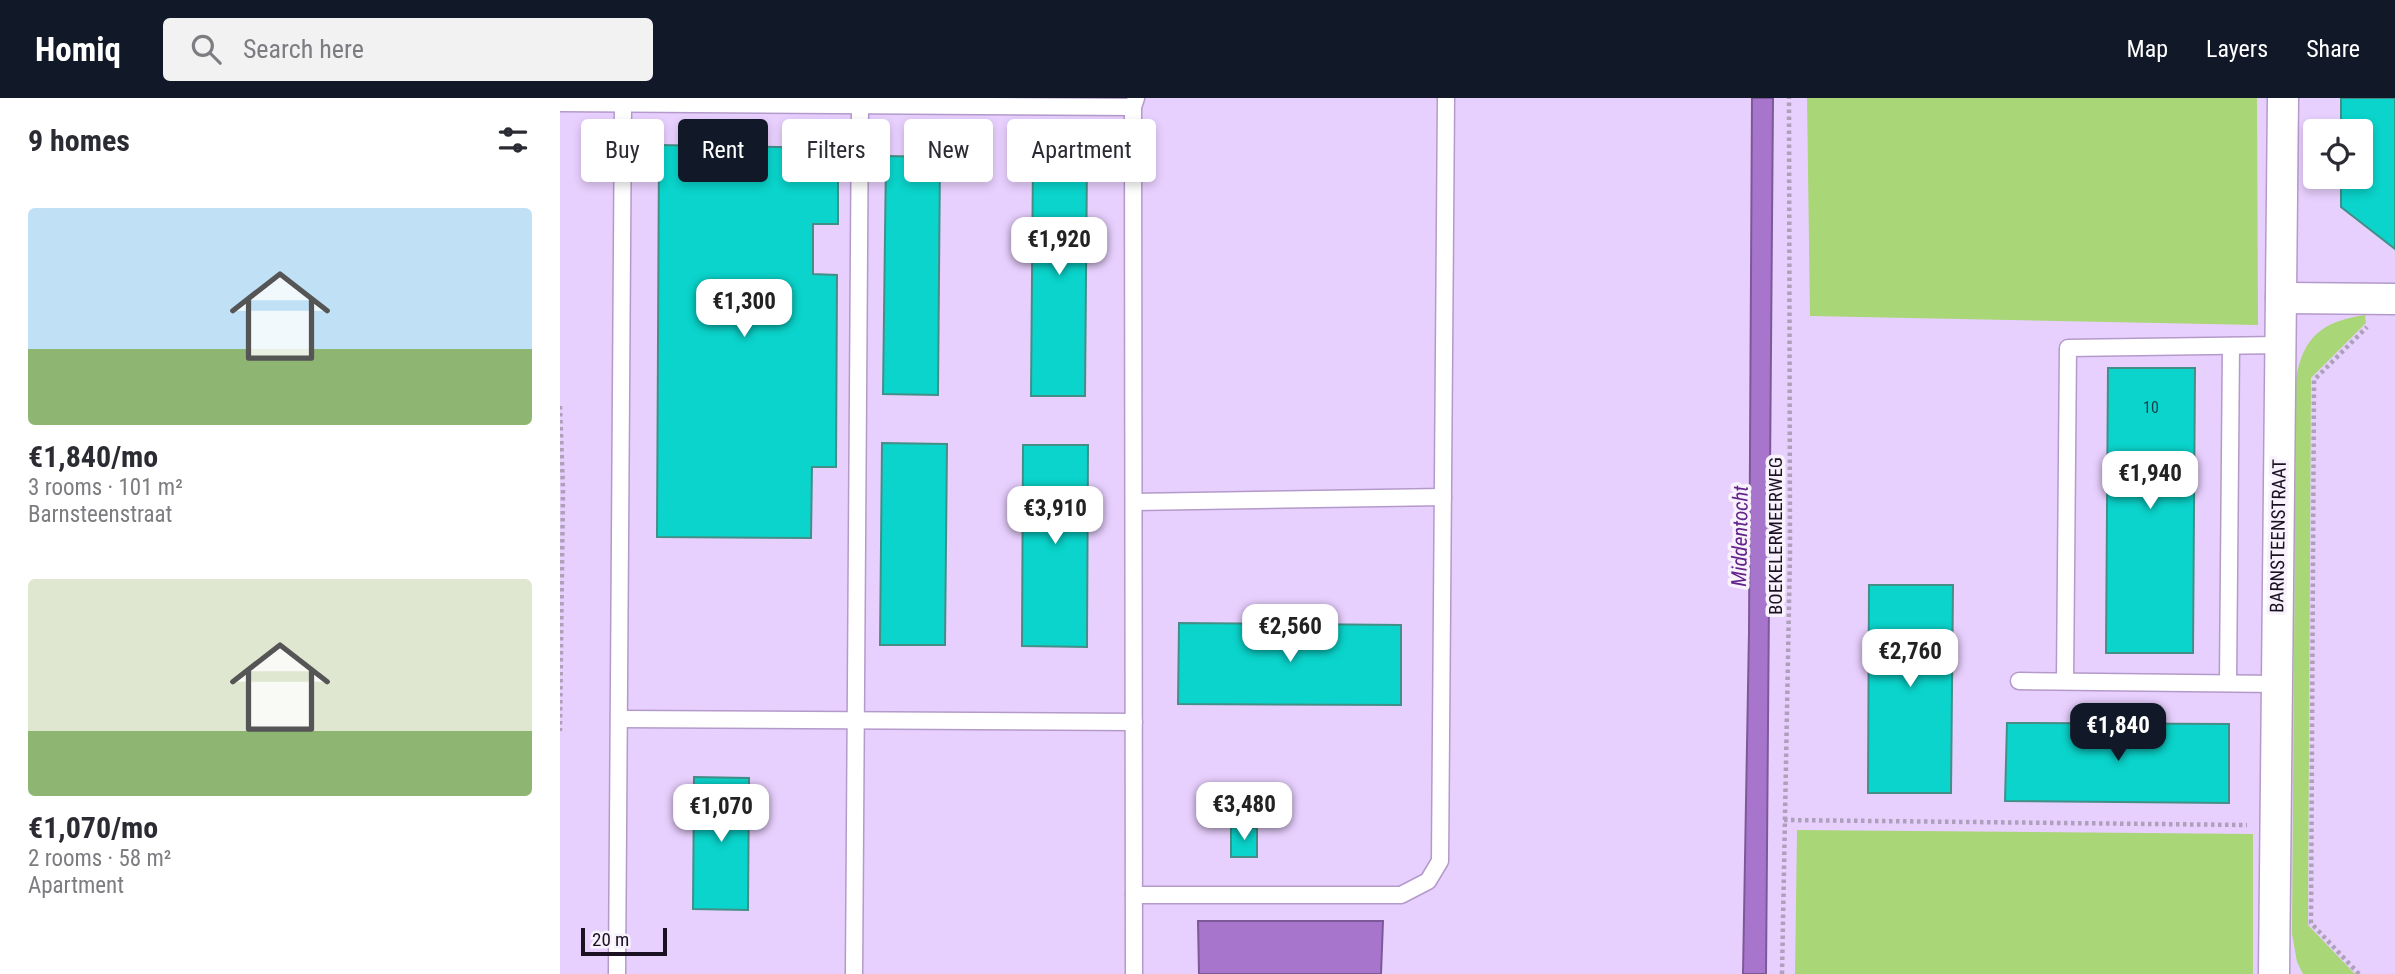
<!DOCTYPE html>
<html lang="en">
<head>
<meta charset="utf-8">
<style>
  body { margin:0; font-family:"Roboto Condensed",sans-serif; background:#f2f2f3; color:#2b2b33; height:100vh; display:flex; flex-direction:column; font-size:26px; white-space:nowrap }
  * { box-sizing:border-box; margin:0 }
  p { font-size:23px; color:#7c7c81 }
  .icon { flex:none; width:38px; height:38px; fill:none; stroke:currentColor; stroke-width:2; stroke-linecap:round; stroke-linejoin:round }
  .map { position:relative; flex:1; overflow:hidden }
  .side { display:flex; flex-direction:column; background:#fff; width:560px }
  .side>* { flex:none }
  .top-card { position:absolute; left:21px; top:21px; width:665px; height:63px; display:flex; gap:14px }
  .fabs { position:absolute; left:1743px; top:21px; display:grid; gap:14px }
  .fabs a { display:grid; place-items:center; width:70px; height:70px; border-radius:7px; background:#fff; box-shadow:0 4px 10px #0003; font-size:35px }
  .scale { position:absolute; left:21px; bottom:18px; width:86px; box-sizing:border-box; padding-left:7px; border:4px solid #1b1123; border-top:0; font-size:19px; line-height:24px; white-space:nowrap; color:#1b1123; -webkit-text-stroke:5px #f8f2fc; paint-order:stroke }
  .price { position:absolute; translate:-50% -60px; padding:0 16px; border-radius:14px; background:#fff; color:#222; font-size:23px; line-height:46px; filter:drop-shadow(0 2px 4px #0008) }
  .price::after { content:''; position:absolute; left:50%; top:42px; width:21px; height:16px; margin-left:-10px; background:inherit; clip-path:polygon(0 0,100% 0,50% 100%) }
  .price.on { background:#111827; color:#fff }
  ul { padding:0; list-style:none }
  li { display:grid; align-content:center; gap:14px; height:371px; padding:0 28px }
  li span { display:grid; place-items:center; height:217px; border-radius:7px; color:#555 }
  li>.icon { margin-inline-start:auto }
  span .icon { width:126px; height:126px; fill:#fffc; stroke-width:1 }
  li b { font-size:30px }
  h2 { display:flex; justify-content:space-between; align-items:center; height:84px; padding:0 28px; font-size:30px }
  .chip { padding:0 24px; border-radius:7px; background:#fff; box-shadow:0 4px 10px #0003; font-size:24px; line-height:63px }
  .chip.on { background:#111827; color:#fff }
  header { display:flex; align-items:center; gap:42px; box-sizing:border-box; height:98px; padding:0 35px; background:#111827; color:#fff }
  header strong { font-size:33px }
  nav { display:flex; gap:38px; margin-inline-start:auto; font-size:24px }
  .search { width:490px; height:63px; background:#f2f2f3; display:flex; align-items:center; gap:18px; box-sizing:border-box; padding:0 24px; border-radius:7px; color:#7c7c81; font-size:26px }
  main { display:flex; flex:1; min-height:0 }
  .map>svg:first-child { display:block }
  .built { fill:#e8d0fe; fill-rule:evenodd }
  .green { fill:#a9d676 }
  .water { fill:#a776cc; stroke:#7d5899; stroke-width:2 }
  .building { fill:#0ad4cb; stroke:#448e88; stroke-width:2 }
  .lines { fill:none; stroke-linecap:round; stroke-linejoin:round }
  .service-casing { stroke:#b49aca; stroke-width:19 }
  .minor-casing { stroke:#b49aca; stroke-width:33 }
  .path { stroke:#aea0bb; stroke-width:4.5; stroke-dasharray:3.5 3.5; stroke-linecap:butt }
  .service { stroke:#fff; stroke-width:16 }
  .minor { stroke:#fff; stroke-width:30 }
  .labels { text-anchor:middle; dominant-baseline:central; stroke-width:7; stroke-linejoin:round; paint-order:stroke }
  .number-label { font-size:16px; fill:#17424d }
  .street-label { font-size:19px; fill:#1b1123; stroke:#f8f2fc }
  .water-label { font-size:21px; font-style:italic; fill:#63228a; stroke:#f8f2fc }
</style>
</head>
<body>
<header>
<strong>Homiq</strong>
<div class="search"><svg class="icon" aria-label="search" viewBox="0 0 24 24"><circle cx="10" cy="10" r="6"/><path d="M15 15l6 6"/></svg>Search here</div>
<nav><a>Map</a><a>Layers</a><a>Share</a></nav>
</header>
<main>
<section class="side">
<h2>9 homes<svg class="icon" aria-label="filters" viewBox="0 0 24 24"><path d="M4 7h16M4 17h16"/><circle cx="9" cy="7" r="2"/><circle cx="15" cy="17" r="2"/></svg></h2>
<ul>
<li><span style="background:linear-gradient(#bfe0f5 65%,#8fb573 0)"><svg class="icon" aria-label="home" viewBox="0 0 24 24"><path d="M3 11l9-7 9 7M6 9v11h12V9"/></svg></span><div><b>€1,840/mo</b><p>3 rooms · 101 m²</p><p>Barnsteenstraat</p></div></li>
<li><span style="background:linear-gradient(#dfe7d0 70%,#8fb573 0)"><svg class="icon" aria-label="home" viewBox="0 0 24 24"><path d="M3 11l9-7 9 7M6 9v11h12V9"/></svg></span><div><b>€1,070/mo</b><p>2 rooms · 58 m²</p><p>Apartment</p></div></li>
</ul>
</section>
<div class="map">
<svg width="1835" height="876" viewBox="0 0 1835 876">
  <rect width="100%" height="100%" fill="#f0e0ff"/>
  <path class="built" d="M0,0H1835V876H0ZM1755,33H1801V79H1755Z"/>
  <g class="green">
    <polygon points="1247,0 1697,0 1698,227 1250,218"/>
    <path d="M1805,217L1806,225L1751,280L1748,827L1795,876H1743L1737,864L1732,836L1736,282C1742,238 1764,223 1805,217Z"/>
    <polygon points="1237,732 1693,736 1693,876 1235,876"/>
  </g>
  <g class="water">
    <polygon points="1192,0 1213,0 1206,876 1183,876 1189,533"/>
    <polygon points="638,823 823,823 821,876 639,876"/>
  </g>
  <g class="building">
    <polygon points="1781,0 1835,0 1835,151 1781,109 1781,79 1801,79 1801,33 1781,33"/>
    <polygon points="99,47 278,50 278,126 253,126 253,176 277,177 276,369 252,369 251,440 97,439"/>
    <polygon points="326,58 380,59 378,297 323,296"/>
    <polygon points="473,60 527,60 525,298 471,298"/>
    <polygon points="1548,270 1635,270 1633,555 1546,555"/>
    <polygon points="322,345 387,346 385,547 320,547"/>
    <polygon points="463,347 528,347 527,549 462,548"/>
    <polygon points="1309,487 1393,487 1391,695 1308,695"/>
    <polygon points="619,525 841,527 841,607 618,606"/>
    <polygon points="1447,625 1669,626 1669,705 1445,703"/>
    <polygon points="134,679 189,680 188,812 133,811"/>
    <polygon points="671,729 697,730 697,759 671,759"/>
  </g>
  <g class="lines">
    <g class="service-casing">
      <g id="service">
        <polyline points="0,5 573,9"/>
        <polyline points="574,404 883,399"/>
        <polyline points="1459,583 1717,586"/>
        <polyline points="1505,583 1508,250 1720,247"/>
        <polyline points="1668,585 1671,248"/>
        <polyline points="59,621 574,624"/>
        <polyline points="574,797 841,797 868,783 880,763 886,0"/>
        <polyline points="57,876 63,5"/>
        <polyline points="294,876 300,7"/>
        <polyline points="574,876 573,9 576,0"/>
      </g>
    </g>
    <g class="minor-casing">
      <g id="minor">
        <polyline points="1721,200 1835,201"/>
        <polyline points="1714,876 1723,0"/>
      </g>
    </g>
    <g class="path">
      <polyline points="0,308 3,391 0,633"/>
      <polyline points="1224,722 1687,727"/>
      <polyline points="1222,876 1230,455 1229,0"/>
      <polyline points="1799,876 1751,825 1754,282 1807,229"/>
    </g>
    <use href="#service" class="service"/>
    <use href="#minor" class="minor"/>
  </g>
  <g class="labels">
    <g class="number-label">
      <text x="1591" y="309">10</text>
    </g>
    <g class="street-label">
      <text transform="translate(1215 438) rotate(-90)">BOEKELERMEERWEG</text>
      <text transform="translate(1718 438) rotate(-89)">BARNSTEENSTRAAT</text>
    </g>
    <g class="water-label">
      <text transform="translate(1180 438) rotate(-89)">Middentocht</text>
    </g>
  </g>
</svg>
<div class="fabs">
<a><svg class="icon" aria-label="locate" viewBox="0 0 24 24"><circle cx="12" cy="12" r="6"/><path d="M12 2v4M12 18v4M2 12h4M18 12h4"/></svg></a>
</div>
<div class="scale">20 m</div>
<b class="price" style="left:499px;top:179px">€1,920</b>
<b class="price" style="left:184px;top:241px">€1,300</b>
<b class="price" style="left:1590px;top:413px">€1,940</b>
<b class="price" style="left:495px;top:448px">€3,910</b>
<b class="price" style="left:730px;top:566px">€2,560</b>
<b class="price" style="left:1350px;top:591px">€2,760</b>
<b class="price on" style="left:1558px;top:665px">€1,840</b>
<b class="price" style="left:684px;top:744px">€3,480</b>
<b class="price" style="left:161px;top:746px">€1,070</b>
<div class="top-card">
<a class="chip">Buy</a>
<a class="chip on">Rent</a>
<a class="chip">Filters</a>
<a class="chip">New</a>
<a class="chip">Apartment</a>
</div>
</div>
</main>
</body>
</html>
